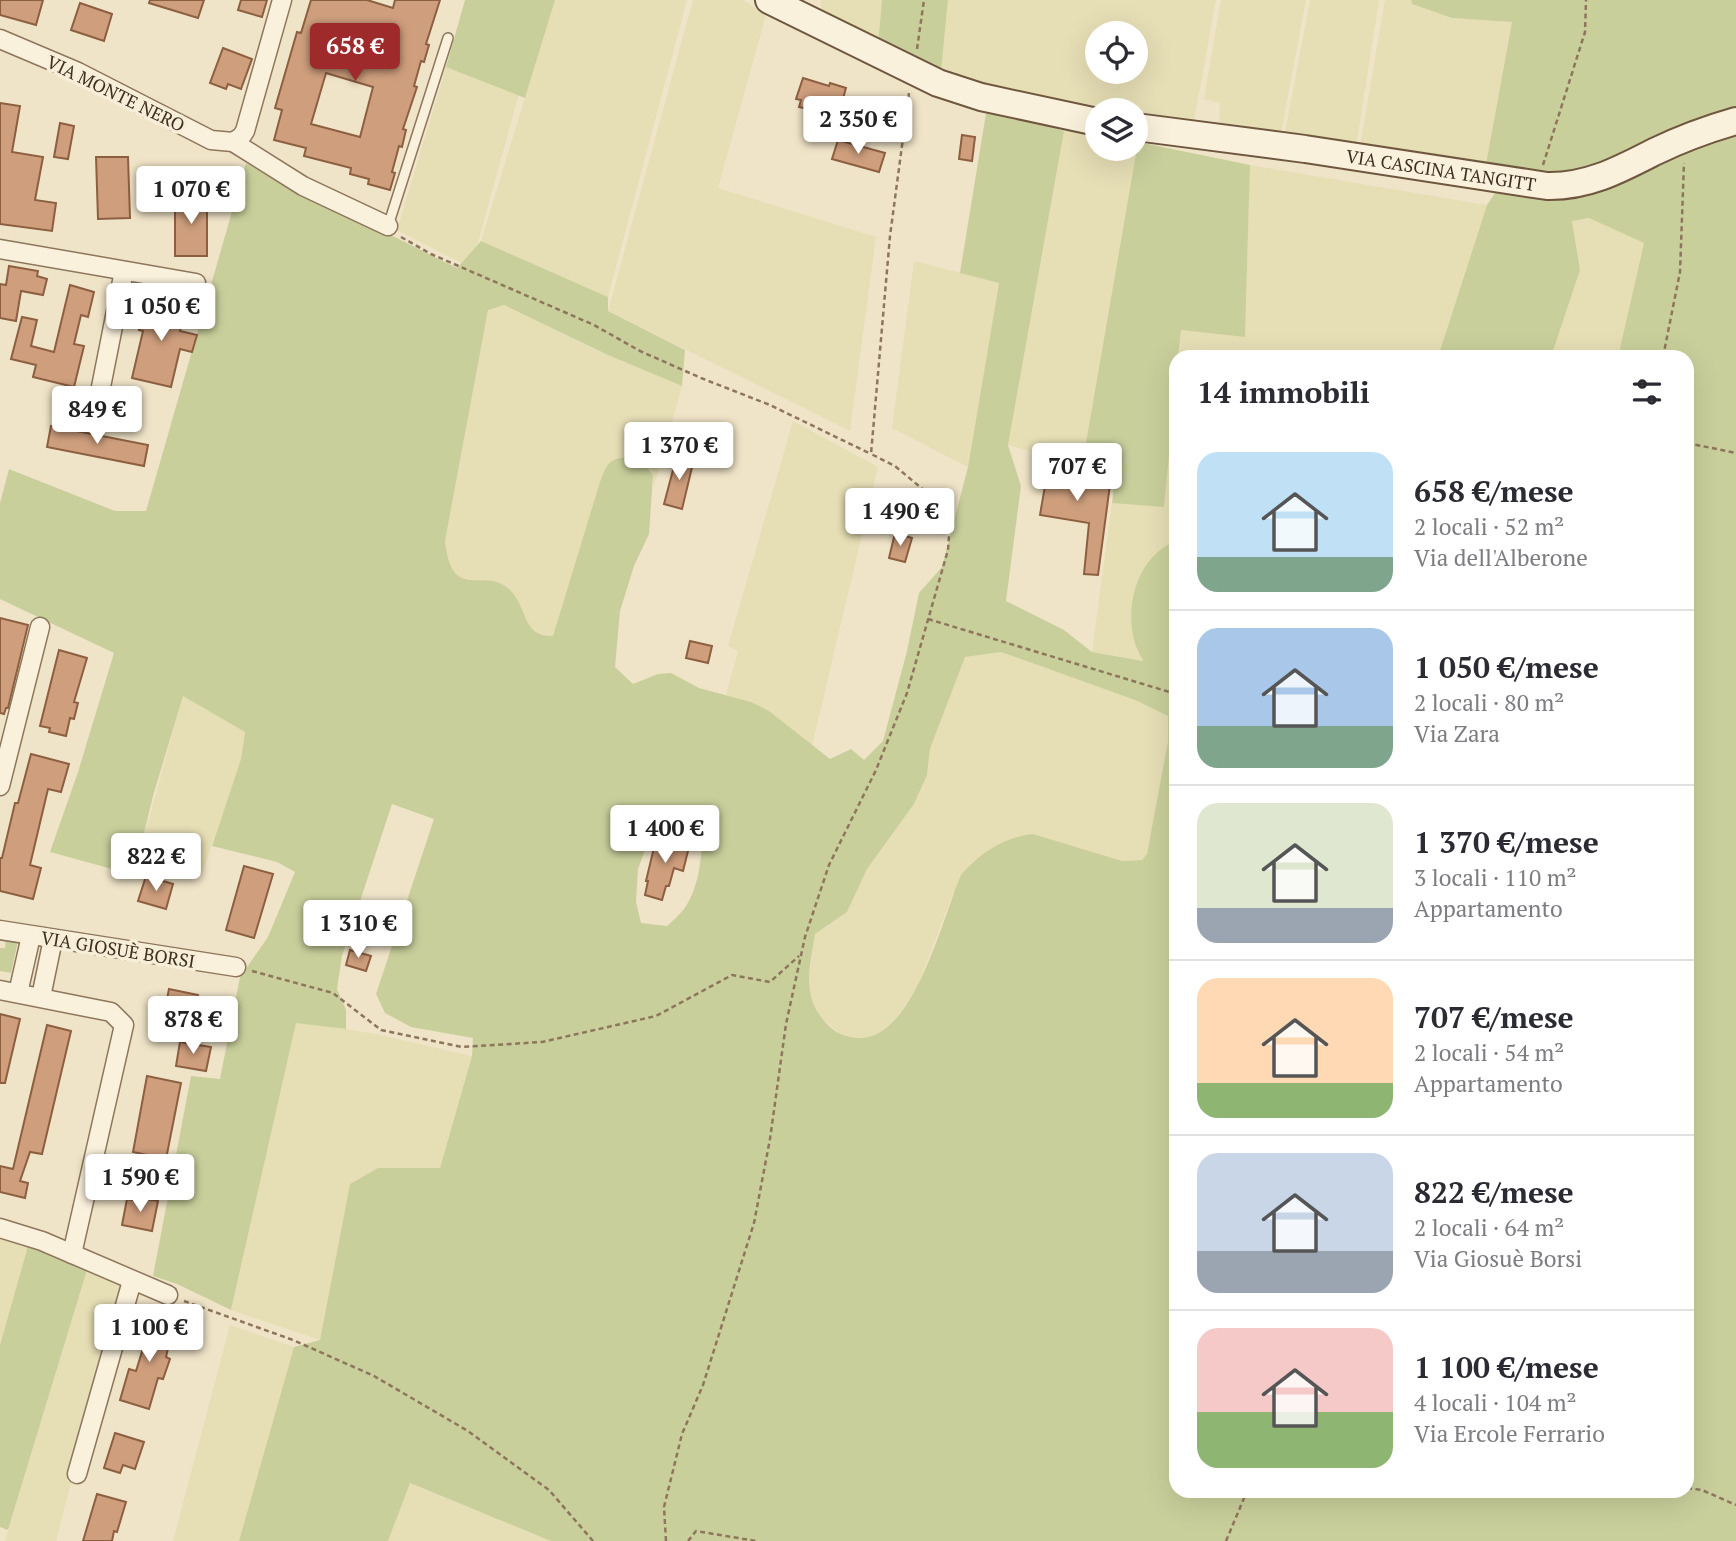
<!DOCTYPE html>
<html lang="it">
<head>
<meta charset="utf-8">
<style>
  body { margin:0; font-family:"PT Serif",serif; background:#f2f2f3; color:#2b2b33; height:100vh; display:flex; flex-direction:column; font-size:26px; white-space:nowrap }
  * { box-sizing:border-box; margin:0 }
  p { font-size:23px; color:#7c7c81 }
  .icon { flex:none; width:38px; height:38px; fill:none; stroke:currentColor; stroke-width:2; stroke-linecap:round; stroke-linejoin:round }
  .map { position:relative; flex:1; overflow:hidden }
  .details { position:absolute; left:1169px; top:350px; width:525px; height:1148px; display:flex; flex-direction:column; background:#fff; border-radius:21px; box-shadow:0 7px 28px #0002 }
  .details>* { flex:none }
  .buttons { position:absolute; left:1085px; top:21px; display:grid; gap:14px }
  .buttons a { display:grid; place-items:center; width:63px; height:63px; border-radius:50%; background:#fff; box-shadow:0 7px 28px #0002; font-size:35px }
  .price { position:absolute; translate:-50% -60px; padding:0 16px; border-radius:7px; background:#fff; color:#222; font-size:23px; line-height:46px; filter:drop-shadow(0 2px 4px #0008) }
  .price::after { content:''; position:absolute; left:50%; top:42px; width:21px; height:16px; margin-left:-10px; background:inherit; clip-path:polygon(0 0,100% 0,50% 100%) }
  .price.active { background:#9e2a2b; color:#fff }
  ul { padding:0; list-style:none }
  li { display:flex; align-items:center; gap:21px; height:175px; padding:0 28px }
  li+li { border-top:2px solid #e1e1e2 }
  li span { display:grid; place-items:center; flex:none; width:196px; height:140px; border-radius:21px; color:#555 }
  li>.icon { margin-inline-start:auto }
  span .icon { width:84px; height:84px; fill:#fffc; stroke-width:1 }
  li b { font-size:30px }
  h2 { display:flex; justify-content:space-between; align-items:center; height:84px; padding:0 28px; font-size:30px }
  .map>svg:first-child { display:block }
  .farmland { fill:#e6deb5; fill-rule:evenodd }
  .green { fill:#c9cf9b; fill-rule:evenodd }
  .building { fill:#cf9f7d; stroke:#8d5f41; stroke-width:2; fill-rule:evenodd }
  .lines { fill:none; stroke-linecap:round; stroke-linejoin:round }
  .lane-casing { stroke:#8d765c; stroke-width:12 }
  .street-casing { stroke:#8d765c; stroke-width:21 }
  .secondary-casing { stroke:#6f573f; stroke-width:30 }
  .path { stroke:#8d765c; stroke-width:2.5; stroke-dasharray:5 3.5; stroke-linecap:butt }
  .lane { stroke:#faf1dc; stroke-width:9 }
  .street { stroke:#faf1dc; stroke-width:18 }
  .secondary { stroke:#faf1dc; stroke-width:26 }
  .labels { text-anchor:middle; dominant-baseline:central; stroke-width:7; stroke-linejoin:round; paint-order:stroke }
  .street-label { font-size:18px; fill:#3d2e20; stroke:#f7eed8 }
</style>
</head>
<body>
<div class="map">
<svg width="1736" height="1541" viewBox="0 0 1736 1541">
  <rect width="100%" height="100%" fill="#f0e4c8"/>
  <g class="farmland">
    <polygon points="555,0 687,0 608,297 481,241"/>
    <polygon points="693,0 743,0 766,15 718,188 876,237 850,431 608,311"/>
    <polygon points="821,0 882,0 878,44 821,14"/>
    <path d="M948,0H1216L1193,126L1136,118V110H1097L986,86L941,71ZM1097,33H1136V72H1097Z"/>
    <polygon points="1221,0 1306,0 1280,139 1219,129 1220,103 1204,99"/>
    <polygon points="1310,0 1379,0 1356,147 1284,138"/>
    <polygon points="1385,0 1411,0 1412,4 1452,18 1512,22 1486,164 1360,146"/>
    <polygon points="446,67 519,94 477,246 461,263 397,230"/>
    <polygon points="1064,131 1097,136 1097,149 1136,149 1136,142 1138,142 1082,466 1008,445"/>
    <polygon points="1250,165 1487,205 1438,357 1178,357 1181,330 1245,337"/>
    <polygon points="1590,218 1644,243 1618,357 1551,357 1580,270 1572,220"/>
    <polygon points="914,261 999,283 968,467 892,428"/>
    <polygon points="504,305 608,355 682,386 654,486 651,471 639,461 625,458 615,459 599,485 553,637 544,637 530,627 500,583 461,578 450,568 447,557 445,541 488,310"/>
    <polygon points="1176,381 1176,541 1168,544 1135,644 1144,661 1092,652 1112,503 1164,506"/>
    <polygon points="793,421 878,467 812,746 751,702 726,695 738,651 728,646"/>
    <polygon points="1001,652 1135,700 1168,716 1168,741 1147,854 1142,860 1122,861 1019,836 990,849 953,894 918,985 902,1010 887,1029 877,1035 867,1039 843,1036 818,1015 811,1000 808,985 815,934 847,912 867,869 914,804 927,775 930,749 965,657"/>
    <polygon points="183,695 245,732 241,759 202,874 139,855"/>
    <polygon points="296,1022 371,1033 472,1056 440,1168 378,1168 350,1184 320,1340 231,1310"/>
    <polygon points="0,1238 28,1246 0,1345"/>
    <polygon points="87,1270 122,1285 56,1541 5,1541"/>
    <polygon points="230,1325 294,1347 239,1541 173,1541"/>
    <polygon points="409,1483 551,1541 388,1541"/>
  </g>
  <g class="green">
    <polygon points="465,0 555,0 525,98 446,67"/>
    <polygon points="882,0 948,0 941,71 878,44"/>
    <path d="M1411,0H1736V1541H551L410,1483L388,1541H239L294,1347L320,1340L350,1184L378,1168H440L472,1056L473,1038L411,1027L385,1013L376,994L434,819L392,804L342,956L337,989L346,1010V1029L296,1023L231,1310L177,1284L153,1276L191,1076L220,1079L240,977L268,937L295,872L277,862L212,846L241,759L245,732L183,696L153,796L134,875L50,852L78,772L114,653L0,599V503L9,469L115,511H146L246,163L457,268L481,241L608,297V311L685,350L682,386L608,355L504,305L488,310L445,541C452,605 484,564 511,591C527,607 522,637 553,636L599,485C602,477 606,463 614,460C627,453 648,463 653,476L649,534L634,566L620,611L615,667L633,684L658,674L671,673L699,688L751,702L769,711L830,759L851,749L864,760L883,741L907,651L919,593L942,567L968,467L999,283L960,273L987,107L1064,131L1008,445L1021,486L1006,601L1064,630L1092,652L1143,661C1140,654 1136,648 1134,640C1125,603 1138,556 1176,541V1491H1687V357H1618L1644,243L1589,218L1572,221L1580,270L1551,357H1438L1487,205L1497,190L1598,167L1550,176L1486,164L1512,22L1452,18L1412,4ZM1001,652L1135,700L1168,716V741L1147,854L1142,860L1122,861L1033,834C1004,837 980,853 961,875C943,916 913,1043 857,1038C844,1036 837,1034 828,1025C800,997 810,969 815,934L847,912L867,869L914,804L927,775L930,749L965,657ZM680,813L689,818L702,832C702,858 699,888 684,909C679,915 673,921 667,926L641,923L636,902L638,869L651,834L664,818Z"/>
    <polygon points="1138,142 1250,165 1245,337 1181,330 1178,357 1176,357 1176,381 1164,507 1112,503 1115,477 1082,466"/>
    <polygon points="6,938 18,941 11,973 0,971 0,948 5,948"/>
    <polygon points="28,1246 87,1270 8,1530 0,1527 0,1345"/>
  </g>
  <g class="building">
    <polygon points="0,0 43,0 36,25 0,15"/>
    <polygon points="150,0 204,0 198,18 149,3"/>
    <polygon points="241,0 267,0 262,17 238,10"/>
    <path d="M311,0H367L393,8L395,0H440L426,44L429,45L424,62L421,61L414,86L417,87L403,129L406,130L402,147L399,146L392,172L395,173L390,190L368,184L369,179L350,174L351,168L304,156L306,148L274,140L282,110L275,108L297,32L301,33ZM326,73L373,87L360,137L311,124Z"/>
    <polygon points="80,3 112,14 104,41 71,30"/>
    <polygon points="223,48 252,59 241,89 228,84 226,89 210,83"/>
    <polygon points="803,78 829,86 830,83 846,88 838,116 799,107 801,100 796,99"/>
    <polygon points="0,103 20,106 12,152 43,157 35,200 56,203 52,231 0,224"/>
    <polygon points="60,123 74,126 68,159 54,157"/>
    <polygon points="962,135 975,137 972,161 959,159"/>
    <polygon points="838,140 885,153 879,172 832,159"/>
    <polygon points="96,157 128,157 130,218 98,219"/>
    <rect x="175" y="196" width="32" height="60"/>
    <polygon points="9,266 38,271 37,276 47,279 43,295 21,291 16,321 0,318 0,284 6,285"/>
    <polygon points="70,285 94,292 88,317 81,315 74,344 84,346 74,387 33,377 36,365 11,359 22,317 37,320 31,346 54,352"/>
    <polygon points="146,299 185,306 180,331 197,335 192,352 180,349 171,387 132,378 143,331 139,330"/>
    <polygon points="51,426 148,445 144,466 47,447"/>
    <polygon points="677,455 694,459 682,509 664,504"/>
    <polygon points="1036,458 1111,477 1098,575 1084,574 1089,523 1040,515 1047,474 1034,471"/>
    <polygon points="895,533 912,538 905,562 889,558"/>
    <polygon points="0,618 28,625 8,708 6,708 4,714 0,713"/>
    <polygon points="690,641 712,646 708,663 686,658"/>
    <polygon points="59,650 87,658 74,702 78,703 74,719 70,718 66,736 49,732 50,728 40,726"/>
    <polygon points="31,754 69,764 61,792 48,789 30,865 41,868 33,899 0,891 0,858 2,858 15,803 18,803"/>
    <polygon points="657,835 690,843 683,871 674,868 669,886 666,886 662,900 645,895 648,881 646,881"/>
    <polygon points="244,866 273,874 254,938 226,930"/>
    <polygon points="146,876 173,884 166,909 138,901"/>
    <polygon points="350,950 371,956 366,971 346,965"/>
    <polygon points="169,989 198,995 189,1035 161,1029"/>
    <polygon points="0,1014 20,1019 5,1083 0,1083"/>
    <polygon points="47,1025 71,1031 42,1154 30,1152 20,1181 28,1183 25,1198 0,1192 0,1166 13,1169"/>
    <polygon points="180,1042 211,1047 206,1071 176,1066"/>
    <polygon points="147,1076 181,1083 166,1159 133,1152"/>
    <polygon points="140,1198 158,1201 152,1231 122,1225 127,1199 139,1201"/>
    <polygon points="148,1316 174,1323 166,1357 170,1359 163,1379 158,1378 149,1409 120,1400 129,1369 136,1371 146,1339 142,1338"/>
    <polygon points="115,1433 144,1442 135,1469 123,1465 120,1473 104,1468"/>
    <polygon points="97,1494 126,1502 117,1532 114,1531 112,1541 83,1541"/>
  </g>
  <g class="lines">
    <g class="lane-casing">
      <polyline id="lane" points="388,226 448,38"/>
    </g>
    <g class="street-casing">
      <g id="street">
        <polyline points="0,39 78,72 211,140 233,142"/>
        <polyline points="233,142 303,186 388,226"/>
        <polyline points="233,142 241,137 245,131 282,0"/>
        <polyline points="0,249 196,283"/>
        <polyline points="100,392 124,271"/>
        <polyline points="0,786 40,627"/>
        <polyline points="0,930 236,967"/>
        <polyline points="0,990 111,1012 124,1025 72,1254"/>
        <polyline points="18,993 31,936"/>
        <polyline points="41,997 53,939"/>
        <polyline points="0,1228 42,1241 168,1295"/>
        <polyline points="77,1474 132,1281"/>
      </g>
    </g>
    <g class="secondary-casing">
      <g id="secondary">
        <polyline points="769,0 938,83 981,97 1097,122"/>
        <path id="s1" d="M1136,127L1305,149L1547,186C1587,187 1619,170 1654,152C1681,139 1708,129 1736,121"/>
      </g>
    </g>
    <g class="path">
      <polyline points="917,49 924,0"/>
      <polyline points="1543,165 1585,32 1586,0"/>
      <polyline points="401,237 431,254 594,325 640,351 701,378 770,405 871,454"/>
      <polyline points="1663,357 1680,272 1684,163"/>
      <polyline points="1687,443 1736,453"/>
      <polyline points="928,619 1176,694"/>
      <polyline points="252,971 333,993 381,1030 462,1047 542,1042 656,1016 732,975 770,982 799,956"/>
      <polyline points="184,1301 293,1340 374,1376 468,1431 549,1490 593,1541"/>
      <polyline points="1687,1488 1702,1490 1736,1505"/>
      <polyline points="666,1541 664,1507 682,1434 703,1385 754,1223 770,1139 786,1024 805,937 829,865 876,770 907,693 948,550 950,521 938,502 895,466 871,454 890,236 909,93"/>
      <polyline points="688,1541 696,1531 756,1541"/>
      <polyline points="1226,1541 1247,1491"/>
    </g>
    <use href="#lane" class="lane"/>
    <use href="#street" class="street"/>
    <use href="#secondary" class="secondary"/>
  </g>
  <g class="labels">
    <g class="street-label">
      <text transform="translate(116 93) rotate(26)">VIA MONTE NERO</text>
      <text stroke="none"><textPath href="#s1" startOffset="308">VIA CASCINA TANGITT</textPath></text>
      <text transform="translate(118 949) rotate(9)">VIA GIOSUÈ BORSI</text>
    </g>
  </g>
</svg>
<div class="buttons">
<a><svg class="icon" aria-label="locate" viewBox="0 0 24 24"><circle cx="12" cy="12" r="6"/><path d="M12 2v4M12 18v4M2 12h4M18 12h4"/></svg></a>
<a><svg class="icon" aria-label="layers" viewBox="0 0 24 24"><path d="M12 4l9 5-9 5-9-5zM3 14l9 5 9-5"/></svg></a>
</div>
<b class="price active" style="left:355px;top:83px">658 €</b>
<b class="price" style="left:858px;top:156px">2 350 €</b>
<b class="price" style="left:191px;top:226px">1 070 €</b>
<b class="price" style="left:161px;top:343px">1 050 €</b>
<b class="price" style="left:97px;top:446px">849 €</b>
<b class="price" style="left:679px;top:482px">1 370 €</b>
<b class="price" style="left:1077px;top:503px">707 €</b>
<b class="price" style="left:900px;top:548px">1 490 €</b>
<b class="price" style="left:665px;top:865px">1 400 €</b>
<b class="price" style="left:156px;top:893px">822 €</b>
<b class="price" style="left:358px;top:960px">1 310 €</b>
<b class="price" style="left:193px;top:1056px">878 €</b>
<b class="price" style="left:140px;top:1214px">1 590 €</b>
<b class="price" style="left:149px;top:1364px">1 100 €</b>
<section class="details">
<h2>14 immobili<svg class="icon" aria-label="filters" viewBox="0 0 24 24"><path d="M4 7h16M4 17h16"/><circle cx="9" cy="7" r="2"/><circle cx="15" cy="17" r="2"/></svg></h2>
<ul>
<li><span style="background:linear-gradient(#bfe0f5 75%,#7fa58c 0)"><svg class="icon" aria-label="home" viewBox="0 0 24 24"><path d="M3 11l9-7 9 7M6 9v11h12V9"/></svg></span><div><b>658 €/mese</b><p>2 locali · 52 m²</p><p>Via dell'Alberone</p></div></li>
<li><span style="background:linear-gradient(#a9c7e8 70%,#7fa58c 0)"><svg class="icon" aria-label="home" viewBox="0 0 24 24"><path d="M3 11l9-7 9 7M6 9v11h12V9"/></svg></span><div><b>1 050 €/mese</b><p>2 locali · 80 m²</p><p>Via Zara</p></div></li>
<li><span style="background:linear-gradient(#dfe7d0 75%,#9aa5b1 0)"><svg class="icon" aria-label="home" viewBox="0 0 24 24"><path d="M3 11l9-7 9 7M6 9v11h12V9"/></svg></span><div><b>1 370 €/mese</b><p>3 locali · 110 m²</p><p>Appartamento</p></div></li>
<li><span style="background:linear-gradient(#ffd9b3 75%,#8fb573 0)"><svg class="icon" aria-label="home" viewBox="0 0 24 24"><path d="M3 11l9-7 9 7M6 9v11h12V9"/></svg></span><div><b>707 €/mese</b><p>2 locali · 54 m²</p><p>Appartamento</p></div></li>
<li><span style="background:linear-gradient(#c9d6e8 70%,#9aa5b1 0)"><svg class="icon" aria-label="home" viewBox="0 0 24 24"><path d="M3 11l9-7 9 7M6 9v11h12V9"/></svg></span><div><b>822 €/mese</b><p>2 locali · 64 m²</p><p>Via Giosuè Borsi</p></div></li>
<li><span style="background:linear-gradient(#f6c9c9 60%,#8fb573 0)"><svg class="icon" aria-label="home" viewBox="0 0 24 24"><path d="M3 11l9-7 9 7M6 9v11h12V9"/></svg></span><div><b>1 100 €/mese</b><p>4 locali · 104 m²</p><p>Via Ercole Ferrario</p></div></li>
</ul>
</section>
</div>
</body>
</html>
